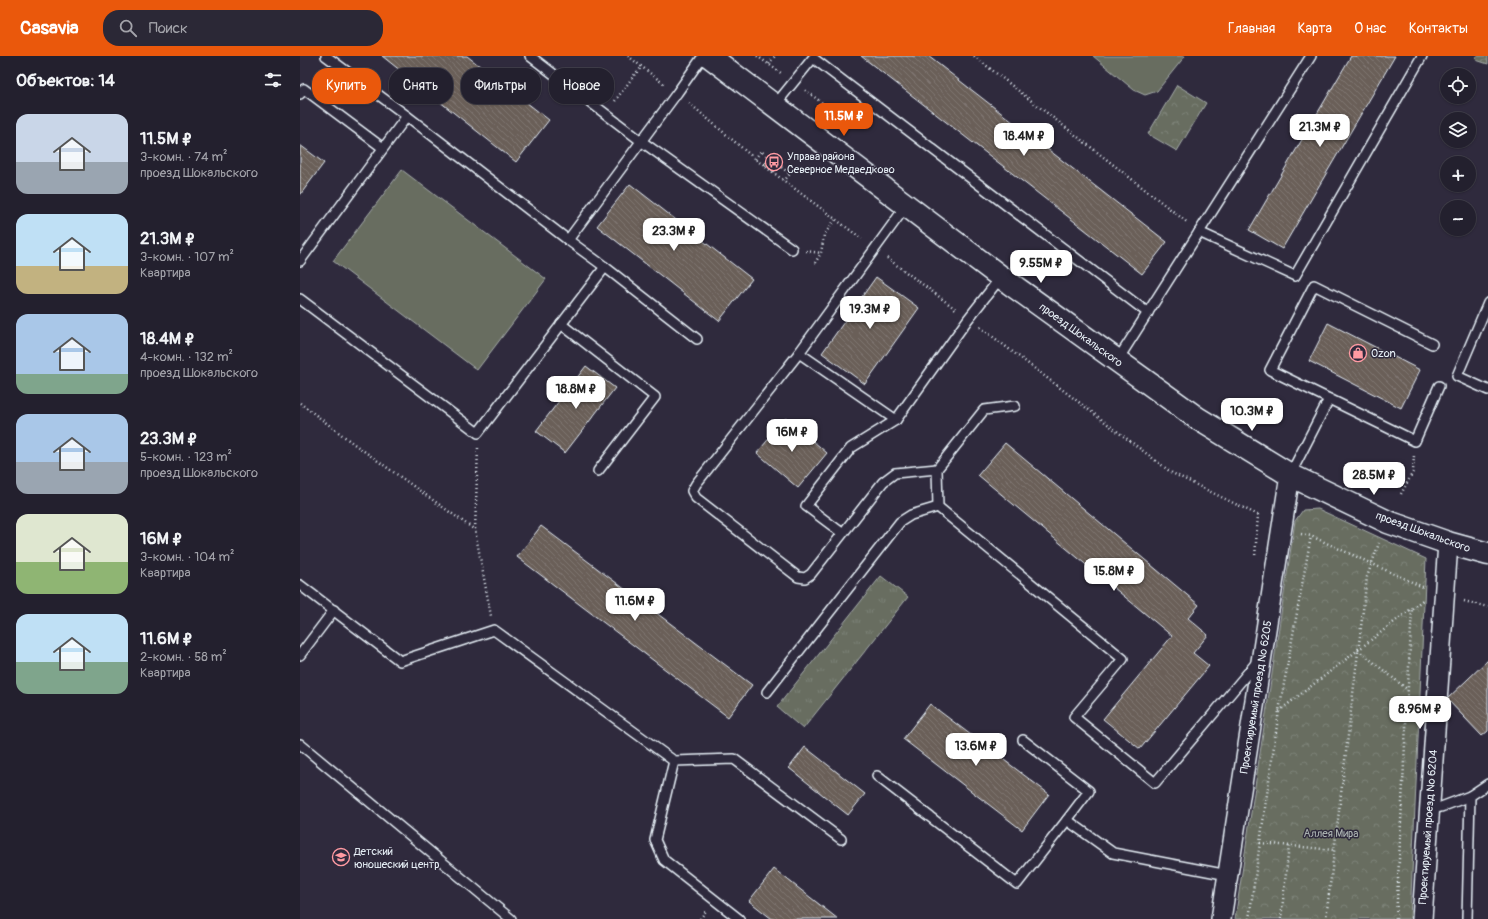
<!DOCTYPE html>
<html lang="ru">
<head>
<meta charset="utf-8">
<style>
  body { margin:0; font-family:Pangolin,sans-serif; background:#2b2836; color:#f1f3f6; height:100vh; display:flex; flex-direction:column; font-size:15px; white-space:nowrap }
  * { box-sizing:border-box; margin:0 }
  p { font-size:13px; color:#a3a3aa }
  .icon { flex:none; width:22px; height:22px; fill:none; stroke:currentColor; stroke-width:2; stroke-linecap:round; stroke-linejoin:round }
  .map { position:relative; flex:1; overflow:hidden }
  .panel { display:flex; flex-direction:column; background:#23202e; width:300px }
  .panel>* { flex:none }
  .top-card { position:absolute; left:12px; top:12px; width:380px; height:36px; display:flex; gap:8px }
  .tools { position:absolute; left:1140px; top:12px; display:grid; gap:8px }
  .tools a { display:grid; place-items:center; width:36px; height:36px; border-radius:50%; background:#23202e; box-shadow:0 1px 3px #0004,0 0 0 1px #403e4a; font-size:20px }
  .price { position:absolute; translate:-50% -34px; padding:0 9px; border-radius:8px; background:#fff; color:#222; font-size:13px; line-height:26px; filter:drop-shadow(0 1px 2px #0008) }
  .price::after { content:''; position:absolute; left:50%; top:24px; width:12px; height:9px; margin-left:-6px; background:inherit; clip-path:polygon(0 0,100% 0,50% 100%) }
  .price.active { background:#ea580c; color:#fff }
  ul { padding:0; list-style:none }
  li { display:flex; align-items:center; gap:12px; height:100px; padding:0 16px }
  li span { display:grid; place-items:center; flex:none; width:112px; height:80px; border-radius:12px; color:#555 }
  li>.icon { margin-inline-start:auto }
  span .icon { width:48px; height:48px; fill:#fffc; stroke-width:1 }
  li b { font-size:17px }
  h2 { display:flex; justify-content:space-between; align-items:center; height:48px; padding:0 16px; font-size:17px }
  .chip { padding:0 14px; border-radius:16px; background:#23202e; box-shadow:0 1px 3px #0004,0 0 0 1px #403e4a; font-size:14px; line-height:36px }
  .chip.active { background:#ea580c; color:#fff }
  header { display:flex; align-items:center; gap:24px; box-sizing:border-box; height:56px; padding:0 20px; background:#ea580c; color:#fff }
  header strong { font-size:19px }
  nav { display:flex; gap:22px; margin-inline-start:auto; font-size:14px }
  .search { width:280px; height:36px; background:#2b2836; display:flex; align-items:center; gap:10px; box-sizing:border-box; padding:0 14px; border-radius:16px; color:#a3a3aa; font-size:15px }
  main { display:flex; flex:1; min-height:0 }
  .map>svg:first-child { display:block }
  .grass { fill:url(#grass-tufts); stroke:#a8afac }
  .park { fill:url(#park-crowns); stroke:#a8afac }
  .garden { fill:#676d60; stroke:#a8afac }
  .building { fill:url(#building-back-hatch); stroke:#e8f1f8 }
  .lines { fill:none; stroke-linecap:round; stroke-linejoin:round }
  .service-casing { stroke:#e8f1f8; stroke-width:12 }
  .minor-casing { stroke:#e8f1f8; stroke-width:22 }
  .tertiary-casing { stroke:#e8f1f8; stroke-width:25 }
  .path { stroke:#e8f1f8; stroke-width:2.5; stroke-dasharray:1 3; stroke-linecap:butt }
  .service { stroke:#2f2a3d; stroke-width:9 }
  .minor { stroke:#2f2a3d; stroke-width:19 }
  .tertiary { stroke:#2f2a3d; stroke-width:22 }
  .labels { text-anchor:middle; dominant-baseline:central; stroke-width:3; stroke-linejoin:round; paint-order:stroke }
  .poi-label { font-size:11px; fill:#e8f1f8; stroke:#2f2a3d; text-anchor:start }
  .street-label { font-size:11px; fill:#e8f1f8; stroke:#2f2a3d }
  .park-label { font-size:11px; fill:#aeb6b4; stroke:#2f2a3d }
</style>
</head>
<body>
<header>
<strong>Casavia</strong>
<div class="search"><svg class="icon" aria-label="search" viewBox="0 0 24 24"><circle cx="10" cy="10" r="6"/><path d="M15 15l6 6"/></svg>Поиск</div>
<nav><a>Главная</a><a>Карта</a><a>О нас</a><a>Контакты</a></nav>
</header>
<main>
<section class="panel">
<h2>Объектов: 14<svg class="icon" aria-label="filters" viewBox="0 0 24 24"><path d="M4 7h16M4 17h16"/><circle cx="9" cy="7" r="2"/><circle cx="15" cy="17" r="2"/></svg></h2>
<ul>
<li><span style="background:linear-gradient(#c9d6e8 60%,#9aa5b1 0)"><svg class="icon" aria-label="home" viewBox="0 0 24 24"><path d="M3 11l9-7 9 7M6 9v11h12V9"/></svg></span><div><b>11.5M ₽</b><p>3-комн. · 74 m²</p><p>проезд Шокальского</p></div></li>
<li><span style="background:linear-gradient(#bfe0f5 65%,#c2b280 0)"><svg class="icon" aria-label="home" viewBox="0 0 24 24"><path d="M3 11l9-7 9 7M6 9v11h12V9"/></svg></span><div><b>21.3M ₽</b><p>3-комн. · 107 m²</p><p>Квартира</p></div></li>
<li><span style="background:linear-gradient(#a9c7e8 75%,#7fa58c 0)"><svg class="icon" aria-label="home" viewBox="0 0 24 24"><path d="M3 11l9-7 9 7M6 9v11h12V9"/></svg></span><div><b>18.4M ₽</b><p>4-комн. · 132 m²</p><p>проезд Шокальского</p></div></li>
<li><span style="background:linear-gradient(#a9c7e8 60%,#9aa5b1 0)"><svg class="icon" aria-label="home" viewBox="0 0 24 24"><path d="M3 11l9-7 9 7M6 9v11h12V9"/></svg></span><div><b>23.3M ₽</b><p>5-комн. · 123 m²</p><p>проезд Шокальского</p></div></li>
<li><span style="background:linear-gradient(#dfe7d0 60%,#8fb573 0)"><svg class="icon" aria-label="home" viewBox="0 0 24 24"><path d="M3 11l9-7 9 7M6 9v11h12V9"/></svg></span><div><b>16M ₽</b><p>3-комн. · 104 m²</p><p>Квартира</p></div></li>
<li><span style="background:linear-gradient(#bfe0f5 60%,#7fa58c 0)"><svg class="icon" aria-label="home" viewBox="0 0 24 24"><path d="M3 11l9-7 9 7M6 9v11h12V9"/></svg></span><div><b>11.6M ₽</b><p>2-комн. · 58 m²</p><p>Квартира</p></div></li>
</ul>
</section>
<div class="map">
<svg width="1188" height="863" viewBox="0 0 1188 863">
  <defs>
    <pattern id="grass-tufts" width="24" height="20" patternUnits="userSpaceOnUse"><rect width="24" height="20" fill="#676d60"/><path d="M3 7l-1-3M5 7V3M7 7l1-3M15 17l-1-3M17 17v-4M19 17l1-3" fill="none" stroke="#7d8278"/></pattern>
    <pattern id="park-crowns" width="20" height="18" patternUnits="userSpaceOnUse"><rect width="20" height="18" fill="#676d60"/><path d="M2 6a3 3 0 1 1 6 0M12 15a3 3 0 1 1 6 0" fill="none" stroke="#7d8278"/></pattern>
    <pattern id="building-back-hatch" width="6" height="6" patternUnits="userSpaceOnUse"><rect width="6" height="6" fill="#6a5e59"/><path d="M-1 5l2 2M0 0l6 6M5-1l2 2" fill="none" stroke="#7f7672"/></pattern>
  </defs>
  <rect width="100%" height="100%" fill="#2f2a3d"/>
  <filter id="ink" filterUnits="userSpaceOnUse"><feTurbulence type="fractalNoise" baseFrequency=".025" numOctaves="2"/><feDisplacementMap in="SourceGraphic" scale="8" xChannelSelector="R" yChannelSelector="G"/><feConvolveMatrix kernelMatrix="1 2 1 2 8 2 1 2 1" color-interpolation-filters="sRGB"/></filter>
  <g filter="url(#ink)">
    <polygon class="grass" points="581,520 608,541 503,673 477,651"/>
    <g class="park">
      <polygon points="1177,0 1188,0 1188,8 1176,4"/>
      <polygon points="877,29 906,47 877,95 848,78"/>
      <polygon points="1018,453 1126,503 1110,863 935,863 995,465 1003,454"/>
    </g>
    <g class="garden">
      <polygon points="793,0 885,0 857,35 845,39 834,34"/>
      <polygon points="102,114 246,223 177,314 33,205"/>
    </g>
    <g class="building">
      <polygon points="82,0 167,0 249,64 216,106"/>
      <polygon points="561,0 628,0 867,186 842,218"/>
      <polygon points="1051,0 1095,0 982,193 949,174"/>
      <polygon points="0,89 24,107 0,139"/>
      <polygon points="468,104 478,111 474,116 464,108"/>
      <polygon points="330,128 452,223 419,265 297,170"/>
      <polygon points="576,221 619,252 565,328 522,297"/>
      <polygon points="1028,267 1120,314 1101,352 1009,305"/>
      <polygon points="286,310 315,332 265,397 236,375"/>
      <polygon points="486,362 527,397 498,432 457,397"/>
      <polygon points="705,387 899,549 888,562 908,579 893,597 909,610 840,693 803,663 872,580 678,419"/>
      <polygon points="241,470 452,629 428,661 217,501"/>
      <polygon points="1188,604 1188,675 1182,680 1147,643"/>
      <polygon points="630,648 749,738 722,774 603,683"/>
      <polygon points="505,691 565,738 548,759 489,712"/>
      <polygon points="474,813 538,863 472,863 449,845"/>
    </g>
    <g class="lines">
      <g class="service-casing">
        <g id="service">
          <polyline points="26,0 107,60"/>
          <polyline points="230,0 341,85 492,193"/>
          <polyline points="0,38 4,33 83,92"/>
          <polyline points="475,49 513,2 848,257"/>
          <polyline points="899,176 995,220 1122,0"/>
          <polyline points="268,184 377,37 403,0"/>
          <polyline points="0,205 107,60 268,184 305,211 178,377 0,243"/>
          <polyline points="305,211 397,283"/>
          <polyline points="1188,247 1157,320 1188,334"/>
          <polyline points="261,268 355,341 298,415"/>
          <polyline points="1132,288 1014,229 970,314 1115,385 1139,330"/>
          <polyline points="499,297 396,428 392,435 396,442 498,521 505,522 511,518 583,426 595,417 637,413"/>
          <polyline points="817,305 1011,0"/>
          <polyline points="715,350 684,354 637,413 638,451 823,603 774,661 855,727 957,606"/>
          <polyline points="596,364 499,297 606,150"/>
          <polyline points="990,419 1029,343"/>
          <polyline points="542,477 506,450 551,392 596,364 668,263 701,221"/>
          <polyline points="0,529 100,605 194,574 374,705 355,784 364,804 439,863"/>
          <polyline points="0,599 34,554"/>
          <polyline points="467,636 600,466 611,459 638,451"/>
          <polyline points="723,684 789,735 767,764"/>
          <polyline points="0,688 211,863"/>
          <polyline points="374,705 434,703 541,783"/>
          <polyline points="577,720 717,828 767,764 813,797 928,819"/>
          <polyline points="1129,754 1141,751 1170,740"/>
          <polyline points="1167,863 1170,740 1188,728"/>
        </g>
      </g>
      <g class="minor-casing">
        <g id="minor">
          <polyline points="921,863 990,419"/>
          <polyline points="1122,863 1148,487"/>
        </g>
      </g>
      <g class="tertiary-casing">
        <polyline id="tertiary" points="409,0 701,221 897,362 990,419 1088,466 1148,487 1188,498"/>
      </g>
      <g class="path">
        <polyline points="328,0 364,28"/>
        <polyline points="457,0 481,17"/>
        <polyline points="674,0 888,167"/>
        <polyline points="469,8 475,0"/>
        <polyline points="505,34 552,69"/>
        <polyline points="315,45 335,18 342,11"/>
        <polyline points="389,47 455,103 562,183"/>
        <polyline points="455,103 461,95 490,118 484,125"/>
        <polyline points="506,195 521,197"/>
        <polyline points="587,202 657,254"/>
        <polyline points="515,207 521,197 524,179 535,164"/>
        <polyline points="680,271 872,417 958,459 955,501"/>
        <polyline points="0,347 54,388 175,474"/>
        <polyline points="178,392 175,474 191,560"/>
        <polyline points="1101,438 1113,416 1114,399"/>
        <polyline points="1001,478 1011,480 1125,532"/>
        <polyline points="1164,545 1188,551"/>
        <polyline points="1058,594 1107,633"/>
        <polyline points="979,655 1124,543"/>
        <polyline points="960,787 1034,794"/>
        <polyline points="400,863 406,855"/>
        <polyline points="949,863 979,655 1011,480"/>
        <polyline points="981,863 989,790"/>
        <polyline points="1026,863 1067,521 1079,487"/>
        <polyline points="1096,863 1112,552"/>
      </g>
      <use href="#service" class="service"/>
      <use href="#minor" class="minor"/>
      <use href="#tertiary" class="tertiary"/>
    </g>
  </g>
  <defs>
    <g id="bus-ring" transform="scale(0.9)"><circle r="9.5" fill="#2f2a3d" stroke="#ff9aa2" stroke-width="1.5"/><path d="M-5-6H5V4H4V6H2V4H-2V6H-4V4H-5ZM-3.5-4V0h7V-4ZM-3.5 1.2v1.5H-2V1.2ZM2 1.2v1.5H3.5V1.2Z" fill="#ff9aa2"/></g>
    <g id="shop-ring" transform="scale(0.9)"><circle r="9.5" fill="#2f2a3d" stroke="#ff9aa2" stroke-width="1.5"/><path d="M-5-2.5h2.3a2.7 3.5 0 0 1 5.4 0H5L5.5 6h-11ZM-1.5-2.5h3a1.5 2.3 0 0 0-3 0Z" fill="#ff9aa2"/></g>
    <g id="school-ring" transform="scale(0.9)"><circle r="9.5" fill="#2f2a3d" stroke="#ff9aa2" stroke-width="1.5"/><path d="M0-5L7-2L0 1L-7-2ZM-4 1L0 2.5L4 1V4Q0 6-4 4Z" fill="#ff9aa2"/></g>
  </defs>
  <g fill-rule="evenodd">
    <use href="#bus-ring" x="474" y="106"/>
    <use href="#shop-ring" x="1058" y="297"/>
    <use href="#school-ring" x="41" y="801"/>
  </g>
  <g class="labels">
    <g class="poi-label">
      <text x="487" y="100">Управа района<tspan x="487" dy="13">Северное Медведково</tspan></text>
      <text x="1071" y="297">Ozon</text>
      <text x="54" y="795">Детский<tspan x="54" dy="13">юношеский центр</tspan></text>
    </g>
    <g class="street-label">
      <text transform="translate(781 279) rotate(36)">проезд Шокальского</text>
      <text transform="translate(1123 476) rotate(20)">проезд Шокальского</text>
      <text transform="translate(956 641) rotate(-81)">Проектируемый проезд № 6205</text>
      <text transform="translate(1128 771) rotate(-86)">Проектируемый проезд № 6204</text>
    </g>
    <g class="park-label">
      <text x="1031" y="777">Аллея Мира</text>
    </g>
  </g>
</svg>
<div class="tools">
<a><svg class="icon" aria-label="locate" viewBox="0 0 24 24"><circle cx="12" cy="12" r="6"/><path d="M12 2v4M12 18v4M2 12h4M18 12h4"/></svg></a>
<a><svg class="icon" aria-label="layers" viewBox="0 0 24 24"><path d="M12 4l9 5-9 5-9-5zM3 14l9 5 9-5"/></svg></a>
<a>+</a>
<a>−</a>
</div>
<b class="price active" style="left:544px;top:81px">11.5M ₽</b>
<b class="price" style="left:1020px;top:92px">21.3M ₽</b>
<b class="price" style="left:724px;top:101px">18.4M ₽</b>
<b class="price" style="left:374px;top:196px">23.3M ₽</b>
<b class="price" style="left:741px;top:228px">9.55M ₽</b>
<b class="price" style="left:570px;top:274px">19.3M ₽</b>
<b class="price" style="left:276px;top:354px">18.8M ₽</b>
<b class="price" style="left:952px;top:376px">10.3M ₽</b>
<b class="price" style="left:492px;top:397px">16M ₽</b>
<b class="price" style="left:1074px;top:440px">28.5M ₽</b>
<b class="price" style="left:814px;top:536px">15.8M ₽</b>
<b class="price" style="left:335px;top:566px">11.6M ₽</b>
<b class="price" style="left:1120px;top:674px">8.96M ₽</b>
<b class="price" style="left:676px;top:711px">13.6M ₽</b>
<div class="top-card">
<a class="chip active">Купить</a>
<a class="chip">Снять</a>
<a class="chip">Фильтры</a>
<a class="chip">Новое</a>
</div>
</div>
</main>
</body>
</html>
